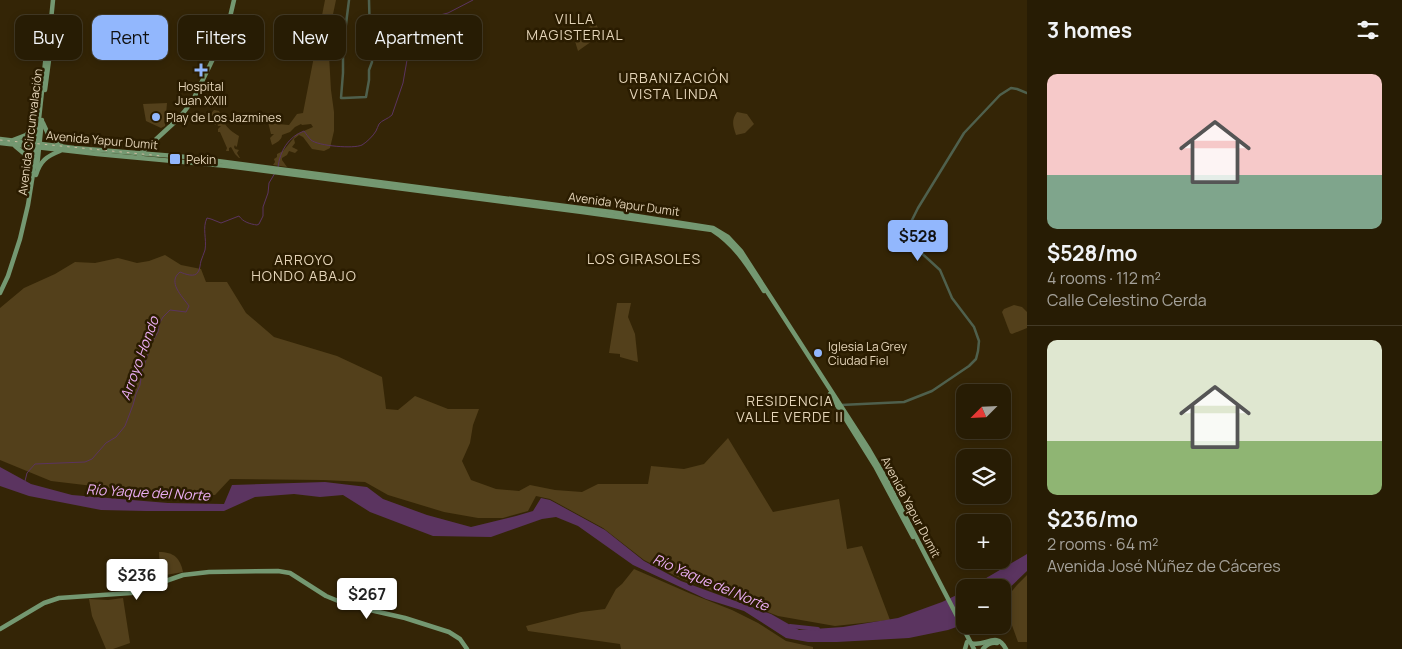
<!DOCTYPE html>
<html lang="en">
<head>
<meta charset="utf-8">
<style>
  body { margin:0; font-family:Manrope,sans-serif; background:#2f250e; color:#f1f3f6; height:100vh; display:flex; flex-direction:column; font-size:19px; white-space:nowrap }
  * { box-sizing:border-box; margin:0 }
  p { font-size:16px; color:#a4a19a }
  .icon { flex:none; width:28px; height:28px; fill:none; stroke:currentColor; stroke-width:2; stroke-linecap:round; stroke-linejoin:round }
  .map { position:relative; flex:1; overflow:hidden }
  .panel { display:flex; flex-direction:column; background:#271c04; width:375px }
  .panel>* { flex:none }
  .banner { position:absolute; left:15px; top:15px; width:475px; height:45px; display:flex; gap:10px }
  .needle { width:32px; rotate:246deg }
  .controls { position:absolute; left:956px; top:384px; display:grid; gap:10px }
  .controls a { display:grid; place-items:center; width:55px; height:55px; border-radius:10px; background:#271c04; box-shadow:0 2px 8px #0003,0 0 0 1px #433a26; font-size:25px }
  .price { position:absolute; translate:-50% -42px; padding:0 11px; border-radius:5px; background:#fff; color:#222; font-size:16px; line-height:32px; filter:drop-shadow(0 1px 2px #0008) }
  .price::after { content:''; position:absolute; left:50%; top:30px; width:15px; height:11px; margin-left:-8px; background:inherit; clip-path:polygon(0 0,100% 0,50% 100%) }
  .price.active { background:#92b7fd; color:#111 }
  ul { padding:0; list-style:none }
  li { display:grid; align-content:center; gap:10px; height:265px; padding:0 20px }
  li+li { border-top:1px solid #433a26 }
  li span { display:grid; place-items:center; height:155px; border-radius:10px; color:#555 }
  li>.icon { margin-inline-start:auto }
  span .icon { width:90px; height:90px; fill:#fffc; stroke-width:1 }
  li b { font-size:21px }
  h2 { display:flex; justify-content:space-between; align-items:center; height:60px; padding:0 20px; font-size:21px }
  .tag { padding:0 18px; border-radius:10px; background:#271c04; box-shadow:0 2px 8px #0003,0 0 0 1px #433a26; font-size:18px; line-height:45px }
  .tag.active { background:#92b7fd; color:#111 }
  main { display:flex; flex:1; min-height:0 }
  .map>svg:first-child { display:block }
  .green { fill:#53401b }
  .water { fill:#5b3460 }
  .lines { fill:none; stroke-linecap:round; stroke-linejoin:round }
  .stream { stroke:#5b3460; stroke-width:1 }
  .river { stroke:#5b3460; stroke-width:4 }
  .minor { stroke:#4f604d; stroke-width:2.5 }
  .major { stroke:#749871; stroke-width:4.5 }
  .rail { stroke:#cbbb9f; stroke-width:1; stroke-dasharray:2.5 5; stroke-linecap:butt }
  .poi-dot { fill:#92b7fd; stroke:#2a1c00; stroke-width:2 }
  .labels { text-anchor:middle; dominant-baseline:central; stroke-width:5; stroke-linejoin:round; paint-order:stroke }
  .poi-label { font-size:12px; fill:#e4d4b8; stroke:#2a1c00; text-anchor:start }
  .street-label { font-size:12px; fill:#e4d4b8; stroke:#2a1c00 }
  .neighbourhood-label { font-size:14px; letter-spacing:1px; fill:#e4d4b8; stroke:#2a1c00 }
  .water-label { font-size:14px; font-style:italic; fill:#ebadf3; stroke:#2a1c00 }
</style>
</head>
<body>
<main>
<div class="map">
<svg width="1027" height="649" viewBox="0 0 1027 649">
  <rect width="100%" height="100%" fill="#342506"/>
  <g class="green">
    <path d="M325,0H336L328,38L331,90L334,112V131L330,148L324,151L312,149L303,137L299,135L294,139L295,143L292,147L298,150L295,153L289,151L287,155L282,158V160L287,167L273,165L275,162L274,159L277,157V154L283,151L297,134L313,127L311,124L302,125L301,124L295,127L290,132L282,135C282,140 276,143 272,145L270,138L274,134H271L268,122L270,119L277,121V124L289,125L297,114L303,113Z"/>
    <polygon points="595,23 602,34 578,51 574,38"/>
    <polygon points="167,103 165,126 161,128 146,121 143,104"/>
    <path d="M214,110L219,111C226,126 225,127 239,136L237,146L236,147L235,145L234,147L235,149L239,150L237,153L240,158H239L235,154L231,147L229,148V151H226L227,148L220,132H218V129L221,126H218L217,123L215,125L214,123L217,119L210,115Z"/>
    <path d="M737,112L747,114L754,124L745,133L736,135C733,126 731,120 737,112Z"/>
    <polygon points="165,255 181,265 201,269 206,282 227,282 246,313 274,337 337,356 382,377 386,409 398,410 415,396 448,409 479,409 473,425 470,443 462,461 471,480 496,489 519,491 530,485 555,490 582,492 598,484 648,484 651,466 684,469 704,464 728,438 773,512 839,499 847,549 862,546 890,620 835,626 778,616 682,579 644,560 603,528 550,499 536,496 528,511 503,518 478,518 444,512 388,495 365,482 323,480 230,479 215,495 152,493 51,481 0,460 0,308 24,288 55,274 75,262 95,263 118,258 137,263 149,261"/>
    <polygon points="617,303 631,303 628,317 635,334 638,362 620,357 620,354 609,353"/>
    <polygon points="1014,305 1022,307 1027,312 1027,328 1012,334 1010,333 1002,312 1004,309"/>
    <path d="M159,552C174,552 180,558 183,572L160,576Z"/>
    <polygon points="634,569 689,593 732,610 758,623 786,641 813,647 813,649 621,649 620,644 528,631 526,626 581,612 605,609 616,589 622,584"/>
    <polygon points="1027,575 1027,642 1018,642 1009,617 1003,621 1003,602 1017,585"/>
    <polygon points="123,598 130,643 113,649 106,649 92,616 89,599 108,600"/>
  </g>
  <g class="water">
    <polygon points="0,467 31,484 72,495 168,503 224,504 232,485 325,482 367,487 383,499 427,515 471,527 516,516 533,511 541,498 550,500 605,530 644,561 681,581 771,614 799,630 843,627 898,618 942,602 965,591 965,624 948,630 909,638 837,642 808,642 786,638 744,611 706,599 633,565 578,526 556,517 542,519 491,537 433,536 370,512 343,495 320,497 294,494 255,497 224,511 146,511 101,510 29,496 0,486"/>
    <polygon points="1027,554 1027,571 1003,594 1002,588 971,587"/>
  </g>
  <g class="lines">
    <g class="stream">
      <path d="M278,167C280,151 288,137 304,131C306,134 309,138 311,140C318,146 354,149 362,145C367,142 373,136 376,131C377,129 378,126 379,124C382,120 388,119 392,115L403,83L407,60L422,42L425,40L433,39L438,34L436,23V19L440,15L448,13L473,0"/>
      <path d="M25,481L27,473L35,464L85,462L92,459L106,443L116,437L125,426L133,405L136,394L140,385L142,372L151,344L158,332L159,324L163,317L170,310L186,312L189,306C182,296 167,282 180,272C185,274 195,278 198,272C200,270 200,264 201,261C202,257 204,254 205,250C207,239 202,228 207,218L211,219L221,223L239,216C243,222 250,224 257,225L259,224L263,216V207L268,193L269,183L275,173"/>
    </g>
    <polyline class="river" points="790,626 818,629"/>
    <g class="minor">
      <polyline points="349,0 345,32 343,41 343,73 341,98 344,98 366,97 369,80 369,70 372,62 370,37 369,0"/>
      <polyline points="841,405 904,402 932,391 969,366 976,359 978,351 979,341 974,327 952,298 940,270 916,248 909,237 908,228 918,208 964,133 1000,95 1011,88 1017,89 1027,93"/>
    </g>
    <g class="major">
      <polyline points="45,90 51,45 49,40"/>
      <polyline points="43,123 49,136 61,145"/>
      <polyline points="0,139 74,148 187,157 611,212 713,228 728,237 741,251 868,448 886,479 974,649"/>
      <polyline points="13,140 26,135 37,124"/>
      <path d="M0,143L97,154L227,166L582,212L712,230C736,245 749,268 764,291"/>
      <polyline points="15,146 27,156 33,169"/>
      <polyline points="139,155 177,120 184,112 193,100 227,30 234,0"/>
      <polyline points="37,167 42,120"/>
      <path d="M36,175C40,161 47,156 60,151"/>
      <polyline points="0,293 8,276 20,239 28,205 33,174 47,45 49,40 53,0"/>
      <polyline points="830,394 875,466 913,537"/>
      <polyline points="0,629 44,603 59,598 131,593 183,575 209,572 278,571 290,573 326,596 348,605 405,618 449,632 460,639 467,649"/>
      <path d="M971,643C985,648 996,630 1006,649"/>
      <polyline points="965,649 967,642"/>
      <path d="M983,649C987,644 992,642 997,643"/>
    </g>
    <g class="rail">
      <polyline points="0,140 162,156"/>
      <polyline points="188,162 196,163"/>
    </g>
  </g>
  <g class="poi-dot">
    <path d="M198.5 62.5h5v5h5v5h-5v5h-5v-5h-5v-5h5z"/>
    <circle cx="156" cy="117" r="5"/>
    <rect x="169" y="153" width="12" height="12" rx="2.5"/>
    <circle cx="818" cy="353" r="5"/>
  </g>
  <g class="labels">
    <g class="poi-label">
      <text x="201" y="86" text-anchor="middle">Hospital<tspan x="201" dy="14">Juan XXIII</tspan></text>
      <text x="166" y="117">Play de Los Jazmines</text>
      <text x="186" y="159">Pekin</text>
      <text x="828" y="346">Iglesia La Grey<tspan x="828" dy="14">Ciudad Fiel</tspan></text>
    </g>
    <g class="street-label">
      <text transform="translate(30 132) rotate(-83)">Avenida Circunvalación</text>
      <text transform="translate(102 140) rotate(5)">Avenida Yapur Dumit</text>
      <text transform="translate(624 204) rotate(8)">Avenida Yapur Dumit</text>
      <text transform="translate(911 507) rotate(62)">Avenida Yapur Dumit</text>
    </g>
    <g class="neighbourhood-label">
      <text x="575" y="18">VILLA<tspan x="575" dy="16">MAGISTERIAL</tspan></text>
      <text x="674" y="77">URBANIZACIÓN<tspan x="674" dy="16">VISTA LINDA</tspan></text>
      <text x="644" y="258">LOS GIRASOLES</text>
      <text x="304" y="259">ARROYO<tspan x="304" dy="16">HONDO ABAJO</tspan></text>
      <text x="790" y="400">RESIDENCIA<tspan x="790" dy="16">VALLE VERDE II</tspan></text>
    </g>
    <g class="water-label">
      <text transform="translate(139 358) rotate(-70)">Arroyo Hondo</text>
      <text transform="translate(148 492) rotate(3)">Río Yaque del Norte</text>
      <text transform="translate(711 582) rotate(23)">Río Yaque del Norte</text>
    </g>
  </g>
</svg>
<div class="controls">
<a><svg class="needle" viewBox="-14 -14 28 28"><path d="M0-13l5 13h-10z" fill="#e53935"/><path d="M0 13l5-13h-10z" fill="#a4a19a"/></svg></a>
<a><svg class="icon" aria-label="layers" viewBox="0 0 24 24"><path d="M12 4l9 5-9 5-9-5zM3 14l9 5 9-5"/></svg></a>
<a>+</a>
<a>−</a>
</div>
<b class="price active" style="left:918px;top:262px">$528</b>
<b class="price" style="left:137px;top:601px">$236</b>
<b class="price" style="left:367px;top:620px">$267</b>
<div class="banner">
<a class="tag">Buy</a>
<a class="tag active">Rent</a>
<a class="tag">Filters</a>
<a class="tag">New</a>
<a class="tag">Apartment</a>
</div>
</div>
<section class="panel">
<h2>3 homes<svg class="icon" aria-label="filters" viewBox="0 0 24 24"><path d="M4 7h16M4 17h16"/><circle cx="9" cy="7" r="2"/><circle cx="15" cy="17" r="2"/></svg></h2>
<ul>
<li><span style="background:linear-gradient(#f6c9c9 65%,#7fa58c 0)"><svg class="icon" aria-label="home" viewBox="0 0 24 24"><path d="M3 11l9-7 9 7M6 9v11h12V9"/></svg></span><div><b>$528/mo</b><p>4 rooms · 112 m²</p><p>Calle Celestino Cerda</p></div></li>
<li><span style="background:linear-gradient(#dfe7d0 65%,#8fb573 0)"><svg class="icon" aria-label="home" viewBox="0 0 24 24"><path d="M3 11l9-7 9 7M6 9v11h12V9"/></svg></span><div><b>$236/mo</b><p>2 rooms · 64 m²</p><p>Avenida José Núñez de Cáceres</p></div></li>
</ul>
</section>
</main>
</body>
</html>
